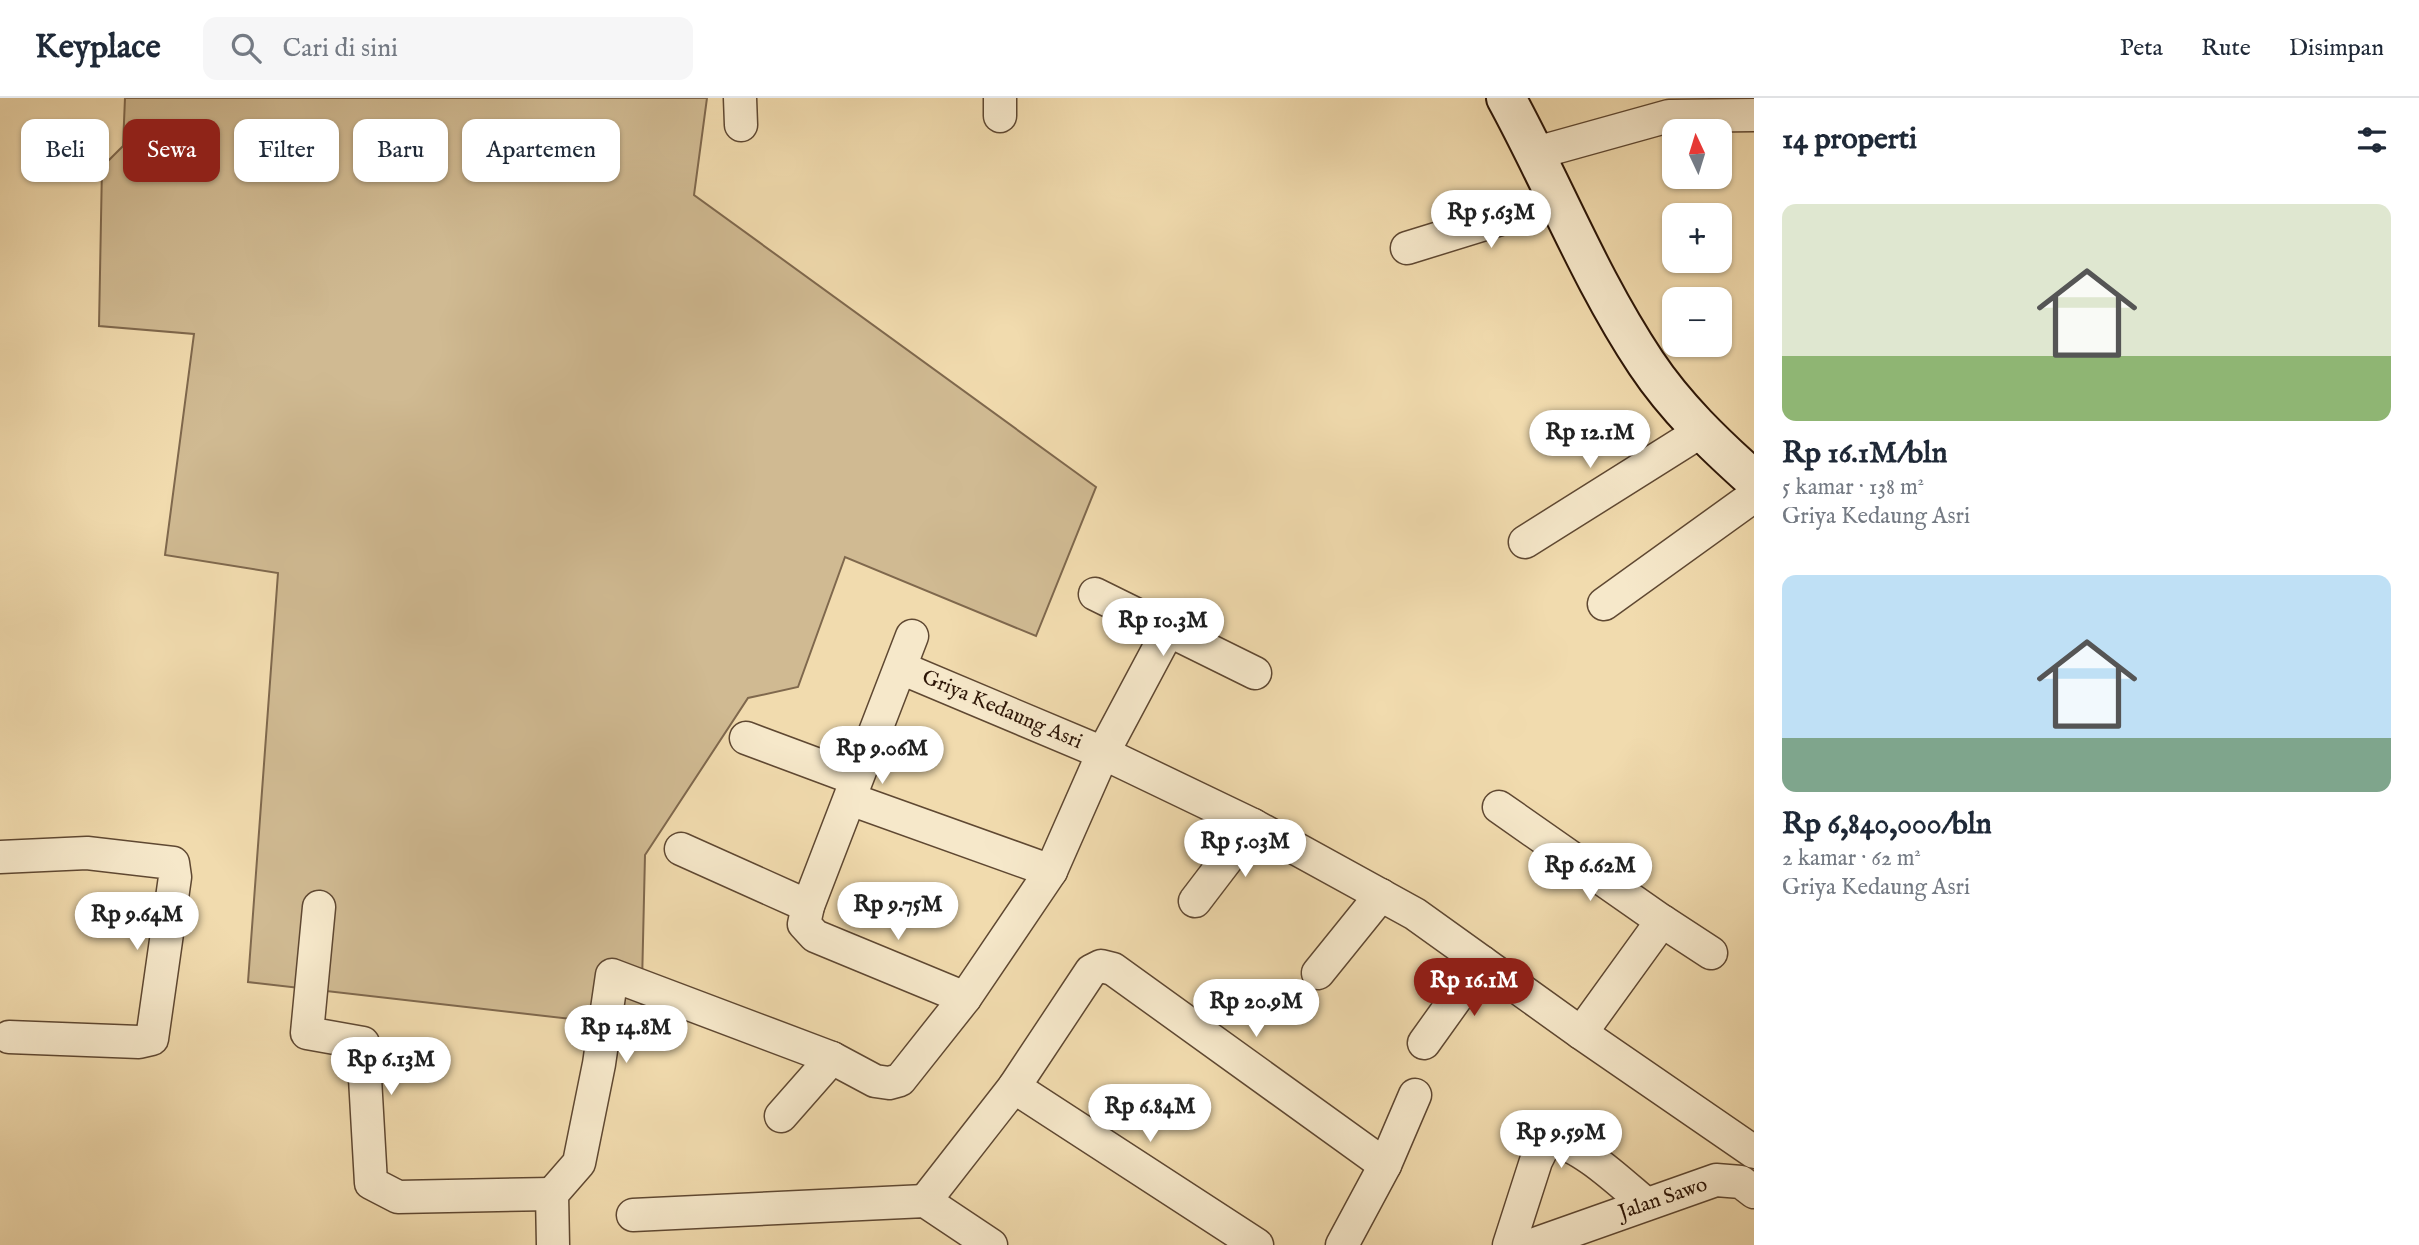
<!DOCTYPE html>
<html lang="id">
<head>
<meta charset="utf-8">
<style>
  body { margin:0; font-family:"IM FELL English",serif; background:#f6f6f7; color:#1f2937; height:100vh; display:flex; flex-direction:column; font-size:26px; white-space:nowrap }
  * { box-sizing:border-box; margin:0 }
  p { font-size:23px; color:#747a83 }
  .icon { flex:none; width:38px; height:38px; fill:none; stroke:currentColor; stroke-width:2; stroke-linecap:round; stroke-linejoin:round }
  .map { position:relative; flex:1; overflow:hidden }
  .sheet { display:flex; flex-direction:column; background:#fff; width:665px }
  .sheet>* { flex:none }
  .top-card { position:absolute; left:21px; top:21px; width:665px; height:63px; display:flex; gap:14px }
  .needle { width:46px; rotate:356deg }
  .controls { position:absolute; left:1662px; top:21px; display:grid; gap:14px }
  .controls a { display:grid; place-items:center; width:70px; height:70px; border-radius:14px; background:#fff; box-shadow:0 2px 5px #0004; font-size:35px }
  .price { position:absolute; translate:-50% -60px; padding:0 16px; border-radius:24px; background:#fff; color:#222; font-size:23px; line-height:46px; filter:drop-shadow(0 2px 4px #0008) }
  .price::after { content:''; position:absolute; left:50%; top:42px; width:21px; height:16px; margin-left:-10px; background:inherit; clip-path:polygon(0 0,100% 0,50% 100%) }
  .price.selected { background:#8f2418; color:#fff }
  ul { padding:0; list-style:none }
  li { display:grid; align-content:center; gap:14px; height:371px; padding:0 28px }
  li span { display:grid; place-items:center; height:217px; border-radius:14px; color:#555 }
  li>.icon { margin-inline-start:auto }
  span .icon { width:126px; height:126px; fill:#fffc; stroke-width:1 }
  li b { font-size:30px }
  h2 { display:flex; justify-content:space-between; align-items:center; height:84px; padding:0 28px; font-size:30px }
  .pill { padding:0 24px; border-radius:14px; background:#fff; box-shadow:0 2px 5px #0004; font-size:24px; line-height:63px }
  .pill.selected { background:#8f2418; color:#fff }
  header { display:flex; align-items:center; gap:42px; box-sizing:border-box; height:98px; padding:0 35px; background:#fff; border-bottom:2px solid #e0e1e3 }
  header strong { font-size:33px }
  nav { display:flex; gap:38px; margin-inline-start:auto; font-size:24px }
  .search { width:490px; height:63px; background:#f6f6f7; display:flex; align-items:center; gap:18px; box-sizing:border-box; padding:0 24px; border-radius:14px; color:#747a83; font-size:26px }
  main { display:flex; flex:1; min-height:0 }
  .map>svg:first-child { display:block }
  .green { fill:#d0ba92; stroke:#7f684d; stroke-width:2 }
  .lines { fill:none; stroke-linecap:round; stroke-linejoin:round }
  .street-casing { stroke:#5f4832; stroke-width:35 }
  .secondary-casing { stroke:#2e1708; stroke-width:42 }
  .street { stroke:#f6e8ca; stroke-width:32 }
  .secondary { stroke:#f6e8ca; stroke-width:38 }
  .labels { text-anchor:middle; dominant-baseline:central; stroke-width:5; stroke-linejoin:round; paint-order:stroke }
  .street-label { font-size:21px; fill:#2e1708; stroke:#f6e8ca }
</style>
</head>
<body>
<header>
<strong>Keyplace</strong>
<div class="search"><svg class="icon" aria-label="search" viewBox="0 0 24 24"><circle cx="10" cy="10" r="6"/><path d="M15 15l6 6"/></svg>Cari di sini</div>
<nav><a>Peta</a><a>Rute</a><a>Disimpan</a></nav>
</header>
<main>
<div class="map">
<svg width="1754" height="1147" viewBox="0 0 1754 1147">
  <rect width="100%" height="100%" fill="#f1dbae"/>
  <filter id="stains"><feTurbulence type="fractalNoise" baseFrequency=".00286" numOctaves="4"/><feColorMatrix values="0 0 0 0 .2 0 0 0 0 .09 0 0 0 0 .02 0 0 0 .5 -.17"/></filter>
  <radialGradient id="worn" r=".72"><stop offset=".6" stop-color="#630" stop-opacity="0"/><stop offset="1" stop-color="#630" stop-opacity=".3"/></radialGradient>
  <polygon class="green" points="125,0 707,0 694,97 1096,389 1036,538 845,459 798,589 748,600 645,757 641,929 248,884 278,475 165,457 194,236 99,228 102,69 123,48"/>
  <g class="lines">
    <g class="street-casing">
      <g id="street">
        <polyline points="740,0 741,27"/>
        <polyline points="1000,0 1000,18"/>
        <polyline points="1536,55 1669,18 1754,17"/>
        <polyline points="1407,150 1559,103"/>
        <polyline points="1525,444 1700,334"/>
        <polyline points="1095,496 1255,575"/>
        <polyline points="1604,506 1754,398"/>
        <polyline points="912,538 808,808 804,826 815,838 965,900"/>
        <polyline points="901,570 1103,655 1253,727 1415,816 1581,935 1754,1054"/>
        <polyline points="746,640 856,681"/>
        <polyline points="850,701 1051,773"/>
        <polyline points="1499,709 1662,823 1711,855"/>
        <polyline points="681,751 808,808"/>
        <polyline points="0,759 87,755 173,765 175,779 152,941 139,944 9,939"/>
        <polyline points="1195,803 1253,727"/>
        <polyline points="319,809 307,935 363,945 371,1085 398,1099 552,1096"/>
        <polyline points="1318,875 1381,797"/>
        <polyline points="1581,935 1662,823"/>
        <polyline points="1424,945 1482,864"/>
        <polyline points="1014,989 1257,1147"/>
        <polyline points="781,1018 832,960"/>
        <polyline points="925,1103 1014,989 1091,873 1101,868 1113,871 1385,1067"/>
        <polyline points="633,1117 925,1103 991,1147"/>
        <polyline points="553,1147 552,1096 579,1065 599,966 612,877 832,960 875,983 889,985 900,982 965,900 1051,773 1103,655 1168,533"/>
        <polyline points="1342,1147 1385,1067 1415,997"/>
        <path d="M1509,1147L1536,1063L1542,1051L1551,1043C1579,1044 1623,1087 1646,1106"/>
        <polyline points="1532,1147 1716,1082 1741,1084 1754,1094"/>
      </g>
    </g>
    <g class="secondary-casing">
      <path id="secondary" d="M1506,0C1554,88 1590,181 1646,265C1676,310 1714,346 1754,382"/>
    </g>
    <use href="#street" class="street"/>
    <use href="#secondary" class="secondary"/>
  </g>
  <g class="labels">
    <g class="street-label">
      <text transform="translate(1002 612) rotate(23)">Griya Kedaung Asri</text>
      <text transform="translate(1663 1101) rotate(-19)">Jalan Sawo</text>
    </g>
  </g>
  <rect width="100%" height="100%" filter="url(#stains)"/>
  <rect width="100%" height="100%" fill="url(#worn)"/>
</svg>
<div class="controls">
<a><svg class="needle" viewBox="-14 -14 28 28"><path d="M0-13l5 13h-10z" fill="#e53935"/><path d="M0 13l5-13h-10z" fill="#747a83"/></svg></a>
<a>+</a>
<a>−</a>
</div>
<b class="price" style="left:1491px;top:152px">Rp 5.63M</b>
<b class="price" style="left:1590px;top:372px">Rp 12.1M</b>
<b class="price" style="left:1163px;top:560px">Rp 10.3M</b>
<b class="price" style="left:882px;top:688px">Rp 9.06M</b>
<b class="price" style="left:1245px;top:781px">Rp 5.03M</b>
<b class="price" style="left:1590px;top:805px">Rp 6.62M</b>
<b class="price" style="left:898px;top:844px">Rp 9.75M</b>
<b class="price" style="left:137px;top:854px">Rp 9.64M</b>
<b class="price selected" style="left:1474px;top:920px">Rp 16.1M</b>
<b class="price" style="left:1256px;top:941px">Rp 20.9M</b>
<b class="price" style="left:626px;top:967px">Rp 14.8M</b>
<b class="price" style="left:391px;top:999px">Rp 6.13M</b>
<b class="price" style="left:1150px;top:1046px">Rp 6.84M</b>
<b class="price" style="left:1561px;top:1072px">Rp 9.59M</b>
<div class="top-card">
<a class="pill">Beli</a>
<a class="pill selected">Sewa</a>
<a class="pill">Filter</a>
<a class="pill">Baru</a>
<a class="pill">Apartemen</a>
</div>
</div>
<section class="sheet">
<h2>14 properti<svg class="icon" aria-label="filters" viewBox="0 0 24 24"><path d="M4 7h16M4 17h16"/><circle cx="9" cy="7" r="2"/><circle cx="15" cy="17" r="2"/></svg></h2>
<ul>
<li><span style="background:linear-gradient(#dfe7d0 70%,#8fb573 0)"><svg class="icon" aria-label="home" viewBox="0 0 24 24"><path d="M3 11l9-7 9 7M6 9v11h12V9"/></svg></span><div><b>Rp 16.1M/bln</b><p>5 kamar · 138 m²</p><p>Griya Kedaung Asri</p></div></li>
<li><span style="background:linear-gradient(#bfe0f5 75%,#7fa58c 0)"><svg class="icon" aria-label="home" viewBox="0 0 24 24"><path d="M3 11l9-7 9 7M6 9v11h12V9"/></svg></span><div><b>Rp 6,840,000/bln</b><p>2 kamar · 62 m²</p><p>Griya Kedaung Asri</p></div></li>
</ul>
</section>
</main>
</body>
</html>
